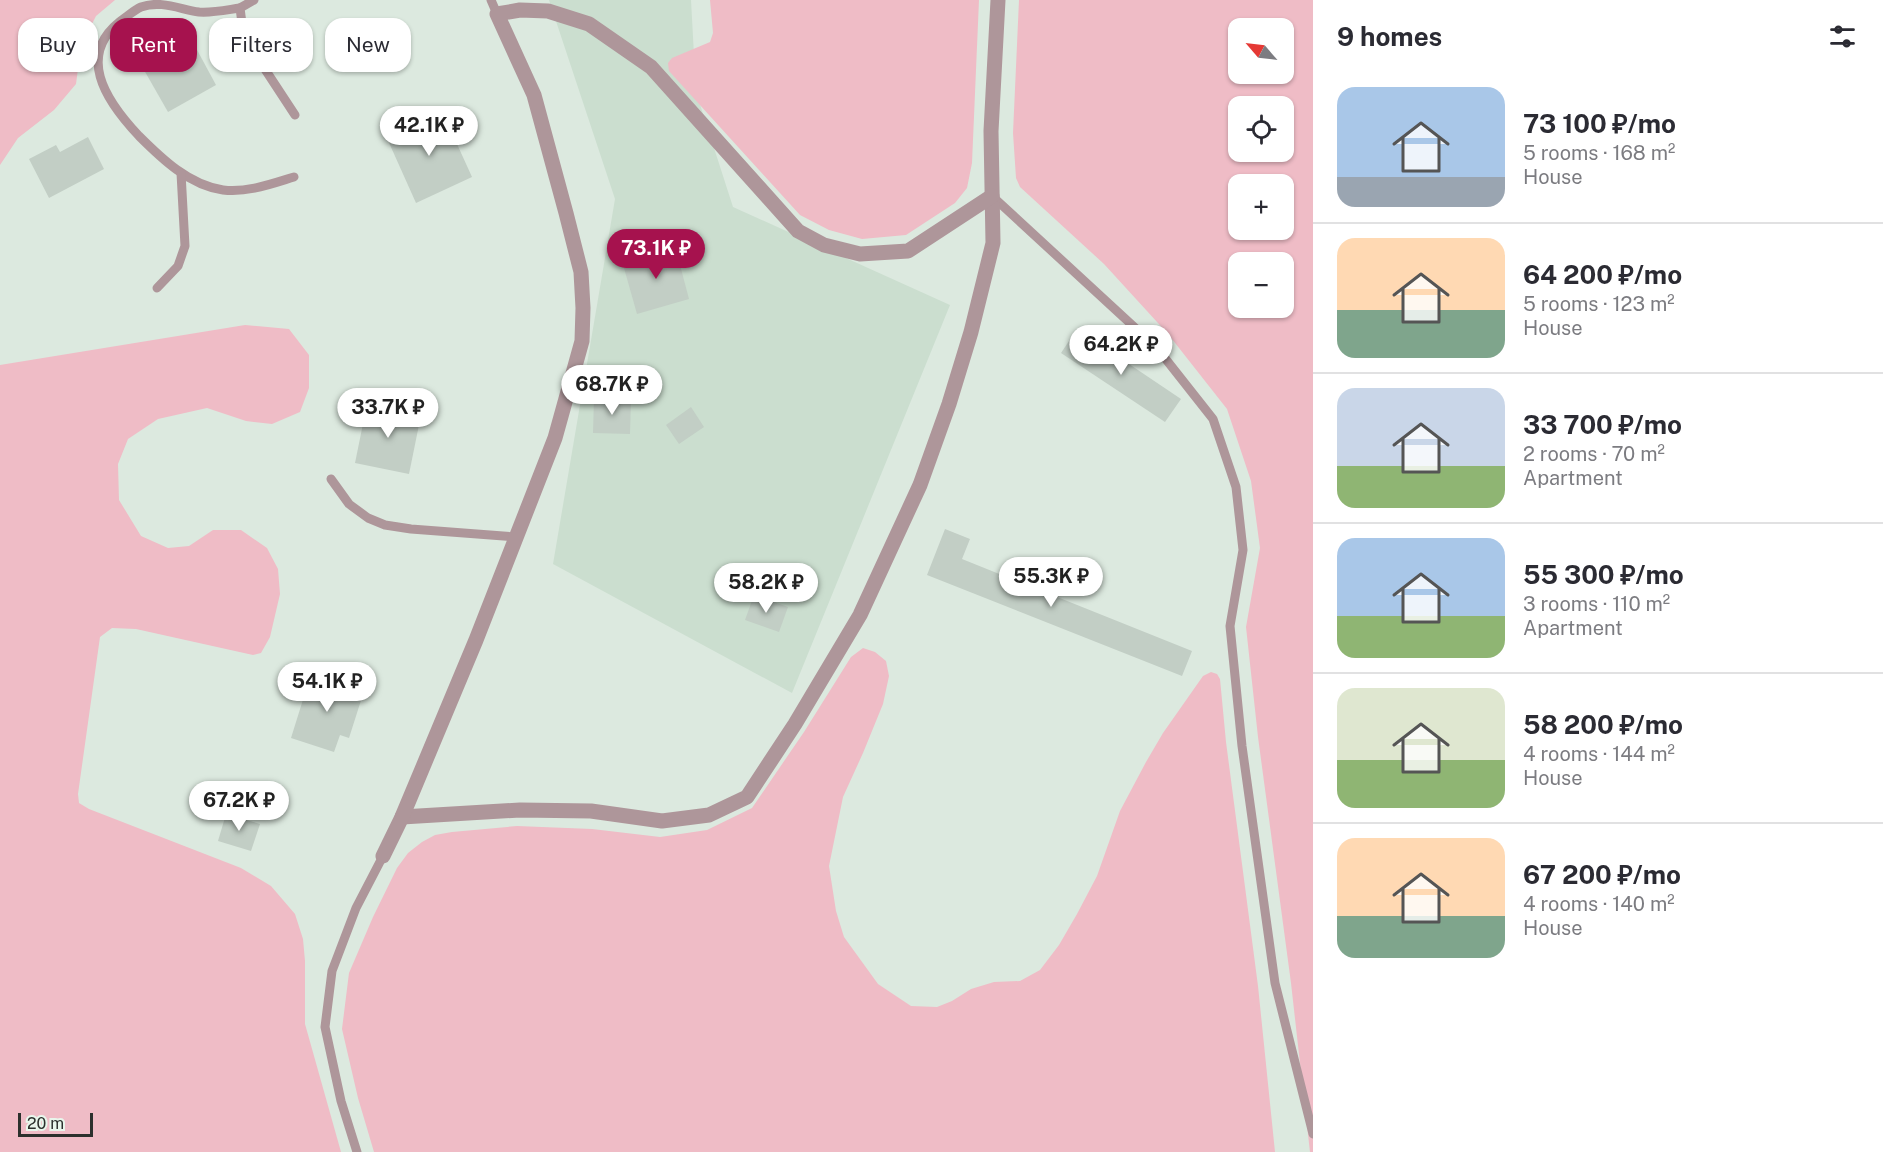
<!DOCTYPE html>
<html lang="en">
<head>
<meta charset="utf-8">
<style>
  body { margin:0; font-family:"Public Sans",sans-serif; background:#f2f2f3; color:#2b2b33; height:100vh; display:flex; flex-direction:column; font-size:22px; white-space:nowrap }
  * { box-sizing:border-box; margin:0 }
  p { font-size:20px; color:#7c7c81 }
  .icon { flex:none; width:33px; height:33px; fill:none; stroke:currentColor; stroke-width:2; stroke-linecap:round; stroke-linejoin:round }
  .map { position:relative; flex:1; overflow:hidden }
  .side { display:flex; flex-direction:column; background:#fff; width:570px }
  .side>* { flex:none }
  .top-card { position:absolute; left:18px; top:18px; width:570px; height:54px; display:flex; gap:12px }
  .needle { width:39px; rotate:298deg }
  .controls { position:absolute; left:1228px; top:18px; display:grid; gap:12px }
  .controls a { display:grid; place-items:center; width:66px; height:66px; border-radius:12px; background:#fff; box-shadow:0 2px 4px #0004; font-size:30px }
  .scale { position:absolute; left:18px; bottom:15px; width:75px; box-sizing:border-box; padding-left:6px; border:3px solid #2c302d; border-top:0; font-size:16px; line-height:21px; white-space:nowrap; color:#2c302d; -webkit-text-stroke:4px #e9f6ec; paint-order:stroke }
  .price { position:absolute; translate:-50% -51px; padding:0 14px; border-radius:21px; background:#fff; color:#222; font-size:20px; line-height:39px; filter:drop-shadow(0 2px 3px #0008) }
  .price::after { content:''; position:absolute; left:50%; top:36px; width:18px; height:14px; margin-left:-9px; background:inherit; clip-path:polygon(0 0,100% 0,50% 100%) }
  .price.on { background:#a6124e; color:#fff }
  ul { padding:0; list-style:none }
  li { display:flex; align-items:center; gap:18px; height:150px; padding:0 24px }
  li+li { border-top:2px solid #e1e1e2 }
  li span { display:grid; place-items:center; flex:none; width:168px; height:120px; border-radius:18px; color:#555 }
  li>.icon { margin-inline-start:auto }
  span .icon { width:72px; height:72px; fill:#fffc; stroke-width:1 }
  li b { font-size:26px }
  h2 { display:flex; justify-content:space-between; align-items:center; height:72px; padding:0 24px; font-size:26px }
  .pill { padding:0 21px; border-radius:18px; background:#fff; box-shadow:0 2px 4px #0004; font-size:21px; line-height:54px }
  .pill.on { background:#a6124e; color:#fff }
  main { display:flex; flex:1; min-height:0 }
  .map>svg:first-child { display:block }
  .built { fill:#cbdecf }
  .green { fill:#efbcc6; fill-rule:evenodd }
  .building { fill:#c2cec5 }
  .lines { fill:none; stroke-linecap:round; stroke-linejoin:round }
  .lane { stroke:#ae969a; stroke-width:9 }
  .street { stroke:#ae969a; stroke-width:15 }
</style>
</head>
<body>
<main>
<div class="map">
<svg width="1313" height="1152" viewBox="0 0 1313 1152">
  <rect width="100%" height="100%" fill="#dce9df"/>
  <polygon class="built" points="549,0 691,0 696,92 733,207 950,305 792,693 553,564 615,199"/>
  <g class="green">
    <polygon points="0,0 115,0 96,16 81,46 76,84 54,110 18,138 0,165"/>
    <polygon points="710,0 979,0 972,163 967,188 955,203 906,235 862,239 829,230 800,215 669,71 668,63 672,58 710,42 713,33"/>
    <path d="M1019,0H1313V1152H1310L1291,983L1258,737L1246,627L1260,548L1251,481L1227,409L1168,334L1104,264L1020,187L1016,178L1013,133ZM1239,28H1284V74H1239ZM1239,106H1284V152H1239ZM1239,184H1284V230H1239ZM1239,262H1284V308H1239Z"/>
    <polygon points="245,325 289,329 309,355 309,388 300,412 272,424 246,421 207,408 158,419 128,439 118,464 119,500 141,536 168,548 189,546 213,530 241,530 267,548 278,569 280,594 270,637 261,653 253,655 136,629 112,628 100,637 78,794 79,803 89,809 241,868 271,886 295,914 303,939 305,961 305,1024 341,1152 0,1152 0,365"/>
    <polygon points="863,648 875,652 886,661 889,676 883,704 863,753 843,797 829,866 836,911 844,937 878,984 911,1006 937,1007 952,1001 971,989 994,982 1020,981 1040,970 1059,945 1077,914 1097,876 1120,811 1146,762 1163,733 1203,676 1211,672 1217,674 1220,679 1226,742 1258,986 1275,1152 374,1152 358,1098 342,1029 349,973 373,917 397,868 408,853 422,842 435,835 452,832 517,826 592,829 660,837 707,830 752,808 804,732 851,657"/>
  </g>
  <g class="building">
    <polygon points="189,35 216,85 168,112 140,63"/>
    <polygon points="442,111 472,177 416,203 386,136"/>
    <polygon points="88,137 104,169 49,198 29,159 56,145 60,152"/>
    <polygon points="675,246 689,299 637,314 622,261"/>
    <polygon points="1077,329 1181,399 1165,422 1061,353"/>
    <polygon points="594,398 631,400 630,434 593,433"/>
    <polygon points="367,404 421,415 409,474 355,463"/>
    <polygon points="691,407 704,427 679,444 666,425"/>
    <polygon points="945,529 970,539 962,559 1192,651 1182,676 927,575"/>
    <polygon points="754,595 788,607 779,632 745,620"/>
    <polygon points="311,674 364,691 349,738 340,735 334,752 291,738"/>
    <polygon points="226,814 260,824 251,851 218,841"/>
  </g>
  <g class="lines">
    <g class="lane">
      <polyline points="254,0 240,8 243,31 251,48 295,115"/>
      <polyline points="491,0 497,14"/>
      <path d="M240,8C226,10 213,13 199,12C179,9 161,0 141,7C136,9 130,14 126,17C73,53 106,101 139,136C162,159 189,185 223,190C247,193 271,184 294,177"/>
      <polyline points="992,196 1157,348 1213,419 1236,487 1243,550 1230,626 1242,746 1275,983 1313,1134"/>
      <polyline points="157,288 178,266 185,246 181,173"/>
      <polyline points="331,479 349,504 368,518 385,525 411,529 516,537"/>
      <polyline points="357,1152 341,1101 325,1027 332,971 356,908 383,856"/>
    </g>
    <g class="street">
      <polyline points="402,817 520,810 591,811 662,821 709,815 747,797 795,724 860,615 920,485 949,404 971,332 993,243 991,131 998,0"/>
      <polyline points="383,856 402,817 476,640 555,438 582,341 583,308 581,272 566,213 534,95 497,14 520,10 548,11 589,24 651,67 798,231 824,245 860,254 908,251 992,196"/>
    </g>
  </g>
</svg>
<div class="controls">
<a><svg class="needle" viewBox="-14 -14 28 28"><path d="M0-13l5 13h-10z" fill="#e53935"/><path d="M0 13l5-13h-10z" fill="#7c7c81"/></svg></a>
<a><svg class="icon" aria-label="locate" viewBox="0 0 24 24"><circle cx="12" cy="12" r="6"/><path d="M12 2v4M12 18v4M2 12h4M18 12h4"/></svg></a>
<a>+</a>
<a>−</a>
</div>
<div class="scale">20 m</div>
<b class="price" style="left:429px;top:157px">42.1K ₽</b>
<b class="price on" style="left:656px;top:280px">73.1K ₽</b>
<b class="price" style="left:1121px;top:376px">64.2K ₽</b>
<b class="price" style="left:612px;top:416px">68.7K ₽</b>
<b class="price" style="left:388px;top:439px">33.7K ₽</b>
<b class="price" style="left:1051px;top:608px">55.3K ₽</b>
<b class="price" style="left:766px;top:614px">58.2K ₽</b>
<b class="price" style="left:327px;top:713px">54.1K ₽</b>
<b class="price" style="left:239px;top:832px">67.2K ₽</b>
<div class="top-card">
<a class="pill">Buy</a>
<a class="pill on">Rent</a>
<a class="pill">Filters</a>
<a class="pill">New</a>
</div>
</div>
<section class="side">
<h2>9 homes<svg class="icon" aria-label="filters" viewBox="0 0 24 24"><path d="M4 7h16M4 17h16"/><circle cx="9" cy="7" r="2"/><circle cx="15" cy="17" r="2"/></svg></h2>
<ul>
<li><span style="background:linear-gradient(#a9c7e8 75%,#9aa5b1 0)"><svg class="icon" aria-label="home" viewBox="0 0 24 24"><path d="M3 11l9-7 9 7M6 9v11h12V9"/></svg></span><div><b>73 100 ₽/mo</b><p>5 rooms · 168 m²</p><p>House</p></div></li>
<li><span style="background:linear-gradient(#ffd9b3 60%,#7fa58c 0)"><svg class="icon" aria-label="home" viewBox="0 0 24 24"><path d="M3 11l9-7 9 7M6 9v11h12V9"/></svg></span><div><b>64 200 ₽/mo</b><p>5 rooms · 123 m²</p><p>House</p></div></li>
<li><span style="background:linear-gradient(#c9d6e8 65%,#8fb573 0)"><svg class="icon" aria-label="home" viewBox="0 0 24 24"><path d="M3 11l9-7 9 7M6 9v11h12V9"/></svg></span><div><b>33 700 ₽/mo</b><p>2 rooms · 70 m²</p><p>Apartment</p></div></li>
<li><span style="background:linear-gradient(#a9c7e8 65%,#8fb573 0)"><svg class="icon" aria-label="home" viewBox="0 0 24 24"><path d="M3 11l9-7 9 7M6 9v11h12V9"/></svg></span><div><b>55 300 ₽/mo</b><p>3 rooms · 110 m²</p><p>Apartment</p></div></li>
<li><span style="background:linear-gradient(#dfe7d0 60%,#8fb573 0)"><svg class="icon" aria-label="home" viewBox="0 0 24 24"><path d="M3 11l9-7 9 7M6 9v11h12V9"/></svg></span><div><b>58 200 ₽/mo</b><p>4 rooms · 144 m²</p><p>House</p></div></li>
<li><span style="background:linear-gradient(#ffd9b3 65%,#7fa58c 0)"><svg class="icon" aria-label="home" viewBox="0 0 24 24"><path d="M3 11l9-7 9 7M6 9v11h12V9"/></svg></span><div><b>67 200 ₽/mo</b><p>4 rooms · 140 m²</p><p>House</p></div></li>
</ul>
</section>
</main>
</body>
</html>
